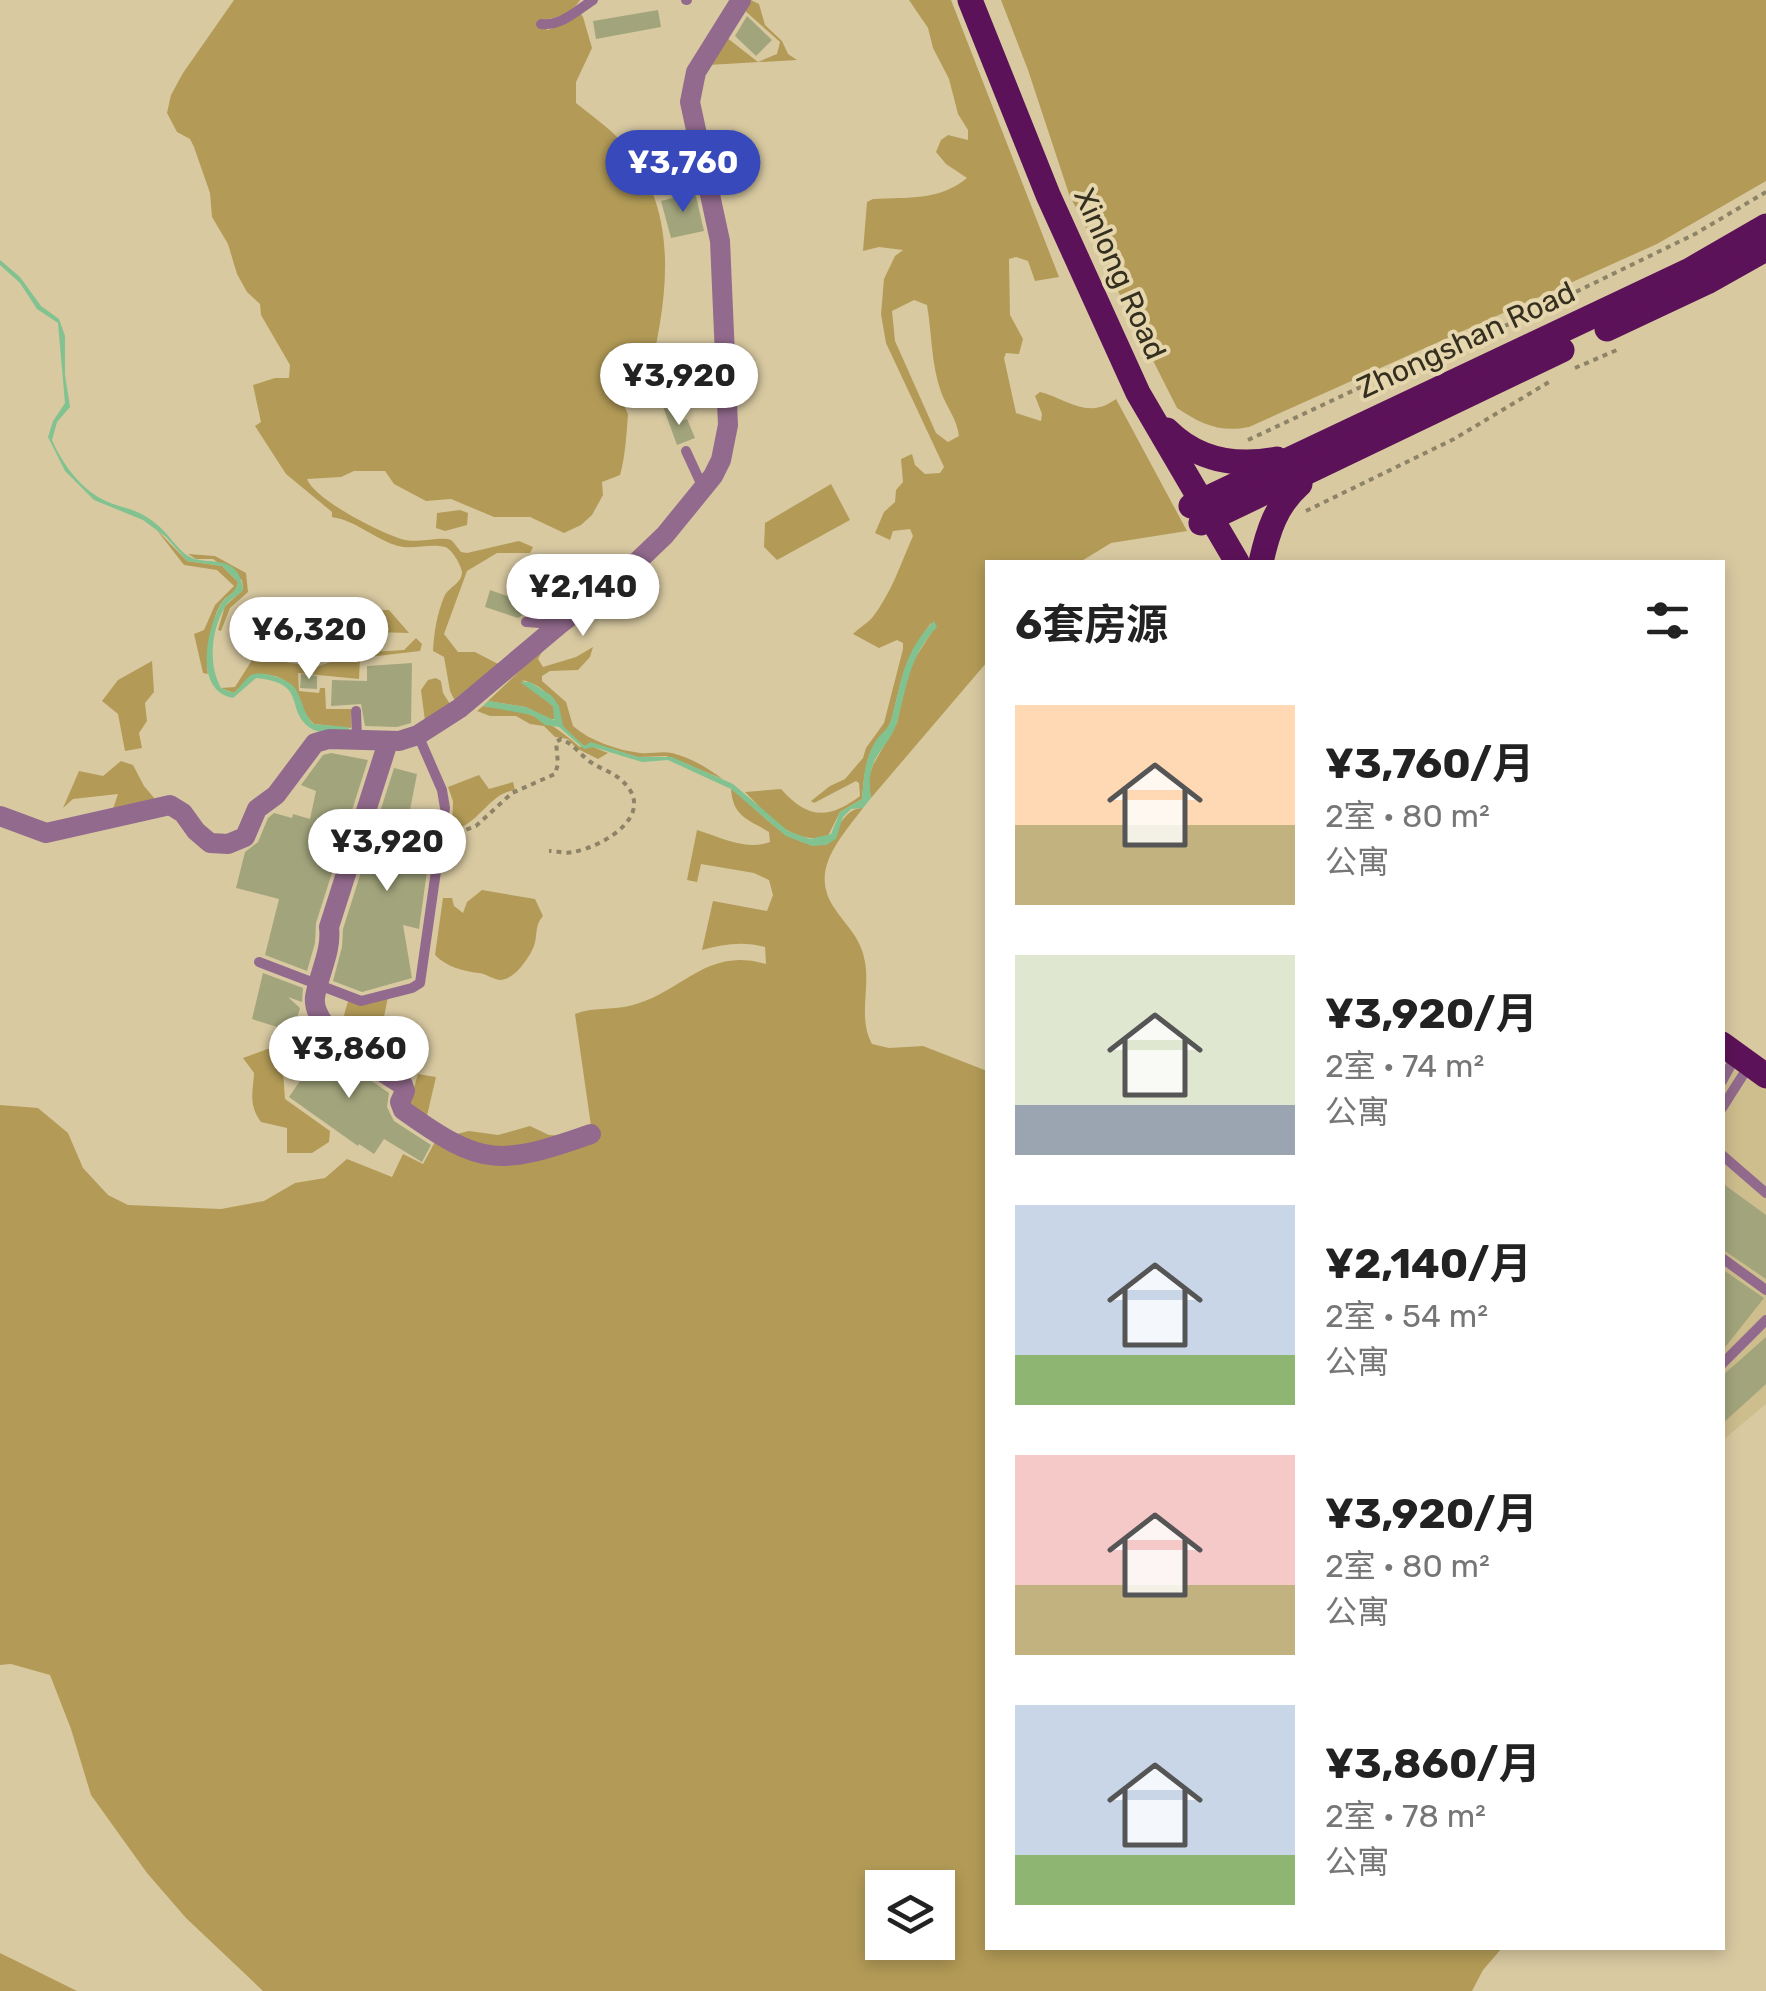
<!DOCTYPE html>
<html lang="zh">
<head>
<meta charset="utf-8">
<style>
  body { margin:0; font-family:Rubik,"Noto Sans SC",sans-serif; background:#f2f2f2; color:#222; height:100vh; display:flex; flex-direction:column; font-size:38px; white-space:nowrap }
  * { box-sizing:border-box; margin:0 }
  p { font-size:32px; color:#767676 }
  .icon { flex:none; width:55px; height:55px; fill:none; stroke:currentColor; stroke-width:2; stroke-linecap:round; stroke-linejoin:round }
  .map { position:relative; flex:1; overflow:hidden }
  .sheet { position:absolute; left:985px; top:560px; width:740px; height:1390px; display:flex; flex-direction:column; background:#fff; border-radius:0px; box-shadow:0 5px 15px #0003 }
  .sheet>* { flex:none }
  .fabs { position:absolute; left:865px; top:1870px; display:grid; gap:20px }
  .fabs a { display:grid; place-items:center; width:90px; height:90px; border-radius:0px; background:#fff; box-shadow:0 5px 15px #0003; font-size:50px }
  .price { position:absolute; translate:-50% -85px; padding:0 22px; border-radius:35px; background:#fff; color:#222; font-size:32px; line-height:65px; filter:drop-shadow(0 2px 5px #0008) }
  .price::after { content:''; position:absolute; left:50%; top:60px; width:30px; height:22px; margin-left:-15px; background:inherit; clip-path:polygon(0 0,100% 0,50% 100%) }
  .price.on { background:#3749bb; color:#fff }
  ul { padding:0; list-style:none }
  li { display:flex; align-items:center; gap:30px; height:250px; padding:0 30px }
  li span { display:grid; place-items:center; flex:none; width:280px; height:200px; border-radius:0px; color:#555 }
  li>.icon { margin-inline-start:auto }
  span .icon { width:120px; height:120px; fill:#fffc; stroke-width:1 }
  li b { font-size:42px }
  h2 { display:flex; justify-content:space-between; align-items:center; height:120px; padding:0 30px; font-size:42px }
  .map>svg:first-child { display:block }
  .built { fill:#cebd8d }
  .green { fill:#b39b57; fill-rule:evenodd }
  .water { fill:#81c290 }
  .building { fill:#a2a57c }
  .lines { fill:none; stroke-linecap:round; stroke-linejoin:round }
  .path { stroke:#8d8366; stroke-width:4; stroke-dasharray:5 5; stroke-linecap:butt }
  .lane { stroke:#926a8d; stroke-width:10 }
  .street { stroke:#926a8d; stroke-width:20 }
  .primary { stroke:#5c1258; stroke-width:25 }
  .labels { text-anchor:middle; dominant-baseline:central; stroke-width:8; stroke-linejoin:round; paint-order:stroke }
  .street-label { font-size:30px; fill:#342f1f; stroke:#e5d6ad }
</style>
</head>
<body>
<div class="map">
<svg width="1766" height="1991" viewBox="0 0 1766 1991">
  <rect width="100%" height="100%" fill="#d8c9a1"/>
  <polygon class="built" points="1723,1053 1766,1084 1766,1404 1723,1440"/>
  <g class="green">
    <path d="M234,0H580C570,15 556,19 538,20L536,24L548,30L581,14L583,17L592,48L576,82V103C588,113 601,122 612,132C685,203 668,298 647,385L631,390L622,402L628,414C627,430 625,459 620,475L602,482L603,495L592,515L581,525L564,533L530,517H494L451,499L426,501L394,484L385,471H354L341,477L307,479C315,500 382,534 405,540C417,543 444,536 451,540C453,541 460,551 461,552L467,553L519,541L533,547L530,553H497L467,571L444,634L458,652H475L498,664L455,701L450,691L444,657L433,651C434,632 437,614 444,597C448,587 462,584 462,572C461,565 452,549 445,547C430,543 413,550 398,546C374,539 357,521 332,517V512L286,474L255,426L261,422L253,385L275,378H289L290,365L261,315L260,304L247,292L237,274L228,244L212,217L210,193L194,147L190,139L177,132L167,113L171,95L183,73Z"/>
    <polygon points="751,0 759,4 765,25 782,41 788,54 797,60 708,65 726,37 758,62 777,54 780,42 744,10"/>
    <path d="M909,0H951L1059,277L1035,281L1028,261L1016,257L1009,259L1010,315L1023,339L1019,354L1006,353L1004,358L1016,413L1041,421L1042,414L1035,396L1040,392C1059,396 1080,413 1100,407C1106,406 1111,402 1116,399L1187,531L1111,543L1080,562H988L987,662L871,798L868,780L873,765L897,723L909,668L933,630L931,623C904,658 902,678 892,718C890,729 879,736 874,745C864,763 864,780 862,799L840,812L828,836C792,846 768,815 745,792L781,789C808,819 828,820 860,796L859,783L856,781L814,803L811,801L830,786L845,779L863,758L866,748L884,723L903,649V643L897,640L879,648L853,634C859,628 866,624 872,618C891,594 901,563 913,536L910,529L893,531L890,540L875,533L884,512L895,502L896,490L903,482L901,459L912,454L915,465L925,474L940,473L944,467L886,343L881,314L884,279L895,256L903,250L879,247L863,251L867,202L873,199C908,197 939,201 967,178L946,164L936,152L941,140L948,135L968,140V130L958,114L949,79L933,48L928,28ZM914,300L927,305C932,334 931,363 941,392C947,408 957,419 959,436L948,442L936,433L895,341L892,311Z"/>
    <path d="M1001,0H1766V181L1657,244L1249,427C1220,433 1201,424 1177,408L1069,194L1028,70Z"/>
    <polygon points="831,484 850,520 777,560 764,547 765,523"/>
    <polygon points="460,510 468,513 467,525 445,531 436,528 437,513"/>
    <path d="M156,529L187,561L222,566L238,582C236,594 231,592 223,601C212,613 205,658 208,674L203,673L194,634L204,630L215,605L234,586L217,570L184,565Z"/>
    <polygon points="188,554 215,556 246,573 248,592 230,608 221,631 218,630 225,606 243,590 242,580 213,559 196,559"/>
    <polygon points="373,610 389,610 409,633 374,632"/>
    <path d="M416,638L422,644L420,651L360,658L359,679L298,673L299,691L319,693L320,688H325L326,709H351V728L314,724C289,699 301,671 252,675L234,693L221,688L235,687L254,657L316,667L357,653L404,650Z"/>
    <path d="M593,647L590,657L578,670L550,671L542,676V681L566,702L573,726C590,741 617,750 640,753C651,754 662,751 672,753C692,758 707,768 723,779L666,756L638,757L598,745L584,746C578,740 570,735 565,729C547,706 557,689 522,680L555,708L556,719H548L526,707L488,701L544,648L538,659L543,667L576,657Z"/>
    <polygon points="152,661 154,692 145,703 147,721 139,733 142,748 125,751 118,714 102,701 118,680"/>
    <polygon points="436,678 441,681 443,693 450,704 425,721 421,690 428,680"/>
    <path d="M483,706C491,708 499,707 508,709C537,713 559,729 580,747H593L608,753L598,759L576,748L568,739L555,737L544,726L530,724L516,716H490L477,711Z"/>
    <polygon points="121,761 133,765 144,786 155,799 112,812 118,794 73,799 63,808 79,771 103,776"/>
    <path d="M479,775L489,789L513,782L515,790C488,794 480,824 452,831L453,801L448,787Z"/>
    <path d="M731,789C762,811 784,847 826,845C838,832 843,808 863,808C840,839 808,871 835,909C848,928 861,938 865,962C870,990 858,1018 872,1044L889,1048L923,1046L987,1071L988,1948H1502L1483,1970L1472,1991H263L186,1918L147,1873L91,1795L71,1729L50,1675L11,1664L0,1665V1105L38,1108L68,1133L83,1168L108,1195L128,1205L221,1209L264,1201L295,1183L325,1178L347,1159L392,1177L403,1154L423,1164L437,1138L474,1159L591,1126L575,1014C593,1007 611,1010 629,1006C682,994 705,946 766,964L765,947C744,941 723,944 702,950L713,901L767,911L773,895L769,880L754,873L701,864L697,882L687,880L697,830C720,837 745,851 770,842L769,832C748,819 733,817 731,789ZM882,1888H938V1942H882Z"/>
    <path d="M482,890L535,899L543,916C534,926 538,935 534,946C529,958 515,979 501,980C494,980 487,974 479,973C462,971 447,967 435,955L443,898H452L454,906L463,913L467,902Z"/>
    <path d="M388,997L375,1061C348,1037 335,1037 349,999Z"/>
    <path d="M281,1044L289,1053L283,1072L285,1099L330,1131L329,1142L312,1153H287V1128L261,1122C248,1104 253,1093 254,1073L243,1058Z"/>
    <polygon points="418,1074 436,1077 426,1120 416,1114 410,1101"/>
    <polygon points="530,1126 549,1135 568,1136 497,1152 452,1135 469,1131 498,1135"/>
    <polygon points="0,1953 77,1991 0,1991"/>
  </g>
  <g class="water">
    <path d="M0,260L20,277L41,306L59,319L65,336V375L70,407L57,422L52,440C63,465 82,491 108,502C120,507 134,509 145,516C165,528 169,539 184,553C202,570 239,548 243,590C238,596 229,599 225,607C211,630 208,665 221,688L234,693C239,688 245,679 251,675C261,670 289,679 295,688C303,701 303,713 313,724L347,727L353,732C340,732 322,735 312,729C283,711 310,683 256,678L233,698C194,691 206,632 220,606C225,595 236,595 238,582L222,566L187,561L166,537L143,520L94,500L65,471L48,437L53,421L65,403L58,323L37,309L20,283L0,265Z"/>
    <path d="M934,621L937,627C911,654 907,684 898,719C889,752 864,753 871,798L863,808L851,809L843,817L836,839L826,845L812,846L786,836L731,789L668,760L642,762L593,747L584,749L559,727L545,725L532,715L483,706L488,701L526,707L554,720L553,706L520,682H530L552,696L559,706L563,726L584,746L591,742L638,757H672L733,784L788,831L810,839L831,834L840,812L862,799C864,778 864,758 877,739C882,733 889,728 891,720C903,679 902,654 934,621Z"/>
  </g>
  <g class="building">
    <polygon points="658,10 661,27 596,39 593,21"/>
    <polygon points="747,16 772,40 756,56 735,36"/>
    <polygon points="695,192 704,231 671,238 661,201"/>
    <polygon points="662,404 682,421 687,419 695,438 677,445"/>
    <polygon points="490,590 527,603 524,614 518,618 485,607"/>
    <polygon points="412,663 411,723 397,727 365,726 361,704 331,706 332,680 367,681 367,666"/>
    <polygon points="301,674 317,676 317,689 300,688"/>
    <polygon points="331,753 368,760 316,923 315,943 307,971 265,955 279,899 236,888 245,852 258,842 268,818 274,813 292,818 293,814 310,819 316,791 301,785 323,755"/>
    <polygon points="394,768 417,774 409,815 434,820 419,929 403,925 412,978 362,992 333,981 342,947 343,929"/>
    <polygon points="263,973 303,988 302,1002 288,997 300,1008 293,1032 252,1019"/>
    <polygon points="315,1034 340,1059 389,1093 387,1107 394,1121 431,1145 422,1162 384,1139 374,1154 359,1144 358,1146 289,1097 304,1075 289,1056"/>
    <polygon points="1722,1183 1766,1215 1766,1279 1722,1249"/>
    <polygon points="1722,1269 1764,1298 1722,1351"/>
    <polygon points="1766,1337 1766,1384 1722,1424 1722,1376"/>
  </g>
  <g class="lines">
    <g class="path">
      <polyline points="1575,368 1617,350"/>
      <polyline points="1248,440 1380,378 1514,322 1695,234 1766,192"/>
      <polyline points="1306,511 1454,439 1549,382"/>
      <path d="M457,833L476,826L512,793L555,774L558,764L556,742L561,739C574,744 581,756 592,763C601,769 612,772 620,779C661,813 603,847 573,852C565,854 557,851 549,851"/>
    </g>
    <g class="lane">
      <polyline points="686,0 687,0"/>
      <path d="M541,24C562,26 576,11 593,0"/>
      <polyline points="686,451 704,490"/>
      <polyline points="526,622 555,624"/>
      <polyline points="356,711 357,740"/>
      <polyline points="259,962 361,1001 412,988 420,983 445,808 442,790 418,735"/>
      <polyline points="1722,1081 1737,1054"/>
      <polyline points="1722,1108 1748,1067"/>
      <polyline points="1722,1155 1766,1193"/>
      <polyline points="1722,1258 1766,1290"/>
      <polyline points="1722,1364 1766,1320"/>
    </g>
    <g class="street">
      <path d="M388,742L329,927C332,951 319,973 315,997C311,1031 378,1069 403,1085L405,1091L400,1102L403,1110C482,1167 500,1166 591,1134"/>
      <polyline points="0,816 46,833 170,805 183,813 196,831 210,843 228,844 245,837 257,809 276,795 315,743 329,739 399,741 418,735 460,708 560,624 618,580 665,535 713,476 721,460 728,425 720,241 690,102 696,72 741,0"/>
    </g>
    <g class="primary">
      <polyline points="970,0 1048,195 1138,393 1237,562"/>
      <polyline points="1607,329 1707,282 1766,249"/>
      <path d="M1167,430C1197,460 1236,467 1277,459"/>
      <polyline points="1191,506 1690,270 1766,226"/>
      <polyline points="1201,523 1562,350"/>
      <path d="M1261,562C1268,531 1276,505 1300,484"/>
      <polyline points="1722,1044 1766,1076"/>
    </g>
  </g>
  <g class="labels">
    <g class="street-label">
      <text transform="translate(1120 274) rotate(66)">Xinlong Road</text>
      <text transform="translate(1466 340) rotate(-25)">Zhongshan Road</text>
    </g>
  </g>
</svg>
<div class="fabs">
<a><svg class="icon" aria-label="layers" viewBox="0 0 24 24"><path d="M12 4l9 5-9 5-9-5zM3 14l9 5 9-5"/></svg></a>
</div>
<b class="price on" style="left:683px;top:215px">¥3,760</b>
<b class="price" style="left:679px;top:428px">¥3,920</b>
<b class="price" style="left:583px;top:639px">¥2,140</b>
<b class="price" style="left:309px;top:682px">¥6,320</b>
<b class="price" style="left:387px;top:894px">¥3,920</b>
<b class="price" style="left:349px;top:1101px">¥3,860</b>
<section class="sheet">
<h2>6套房源<svg class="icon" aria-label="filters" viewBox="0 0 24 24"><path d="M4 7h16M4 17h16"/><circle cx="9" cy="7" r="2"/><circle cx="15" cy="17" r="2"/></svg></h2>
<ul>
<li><span style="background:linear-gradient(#ffd9b3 60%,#c2b280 0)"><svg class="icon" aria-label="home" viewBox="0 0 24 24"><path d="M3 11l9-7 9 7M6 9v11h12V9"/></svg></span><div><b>¥3,760/月</b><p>2室 · 80 m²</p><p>公寓</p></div></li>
<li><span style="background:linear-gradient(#dfe7d0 75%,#9aa5b1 0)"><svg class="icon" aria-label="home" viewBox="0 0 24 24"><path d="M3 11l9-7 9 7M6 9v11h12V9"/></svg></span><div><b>¥3,920/月</b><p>2室 · 74 m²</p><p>公寓</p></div></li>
<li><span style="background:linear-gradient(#c9d6e8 75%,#8fb573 0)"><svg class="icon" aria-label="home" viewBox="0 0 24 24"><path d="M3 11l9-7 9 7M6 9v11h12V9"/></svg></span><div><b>¥2,140/月</b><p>2室 · 54 m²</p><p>公寓</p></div></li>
<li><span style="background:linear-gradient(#f6c9c9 65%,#c2b280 0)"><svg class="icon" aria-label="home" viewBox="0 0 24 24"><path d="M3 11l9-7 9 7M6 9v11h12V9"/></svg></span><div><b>¥3,920/月</b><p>2室 · 80 m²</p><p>公寓</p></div></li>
<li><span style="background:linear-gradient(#c9d6e8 75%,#8fb573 0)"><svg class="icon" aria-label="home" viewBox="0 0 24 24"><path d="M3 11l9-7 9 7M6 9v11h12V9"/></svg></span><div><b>¥3,860/月</b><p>2室 · 78 m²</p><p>公寓</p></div></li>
</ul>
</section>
</div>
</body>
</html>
